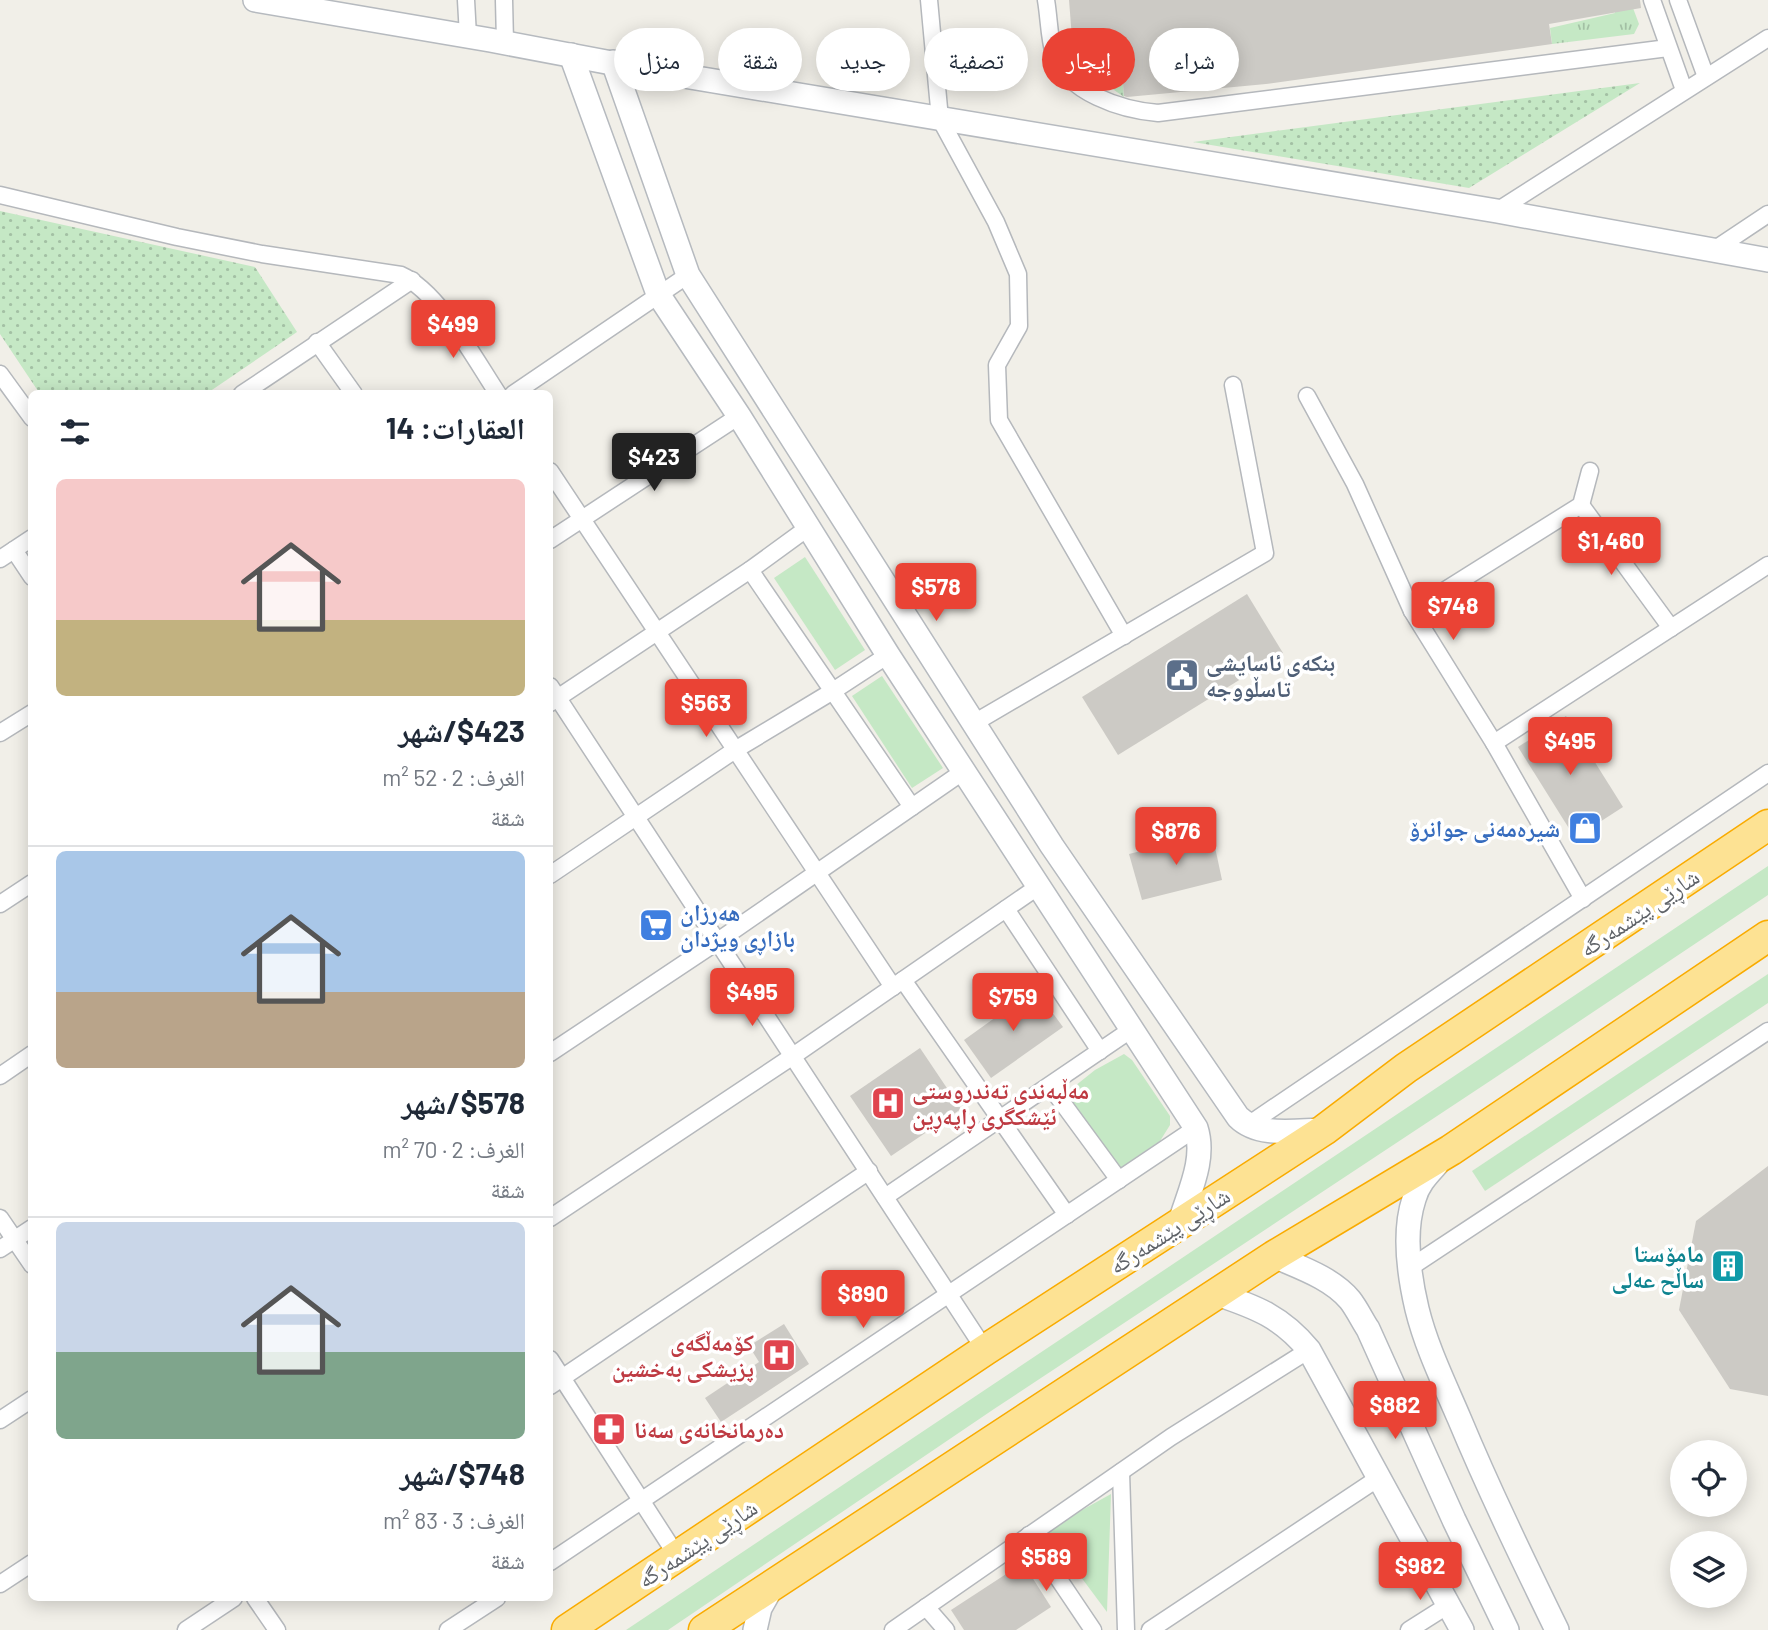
<!DOCTYPE html>
<html lang="ar">
<head>
<meta charset="utf-8">
<style>
  body { margin:0; font-family:Barlow,"Noto Naskh Arabic",sans-serif; background:#f2f2f3; color:#1f2937; direction:rtl; height:100vh; display:flex; flex-direction:column; font-size:26px; white-space:nowrap }
  * { box-sizing:border-box; margin:0 }
  p { font-size:23px; color:#747a83 }
  .icon { flex:none; width:38px; height:38px; fill:none; stroke:currentColor; stroke-width:2; stroke-linecap:round; stroke-linejoin:round }
  .map { position:relative; flex:1; overflow:hidden; direction:ltr }
  .side { position:absolute; left:28px; top:390px; width:525px; height:1211px; display:flex; flex-direction:column; background:#fff; border-radius:10px; box-shadow:0 4px 18px #0003; direction:rtl }
  .side>* { flex:none }
  .hud { position:absolute; left:574px; top:28px; width:665px; height:63px; direction:rtl; display:flex; gap:14px }
  .fabs { position:absolute; left:1670px; top:1440px; display:grid; gap:14px }
  .fabs a { display:grid; place-items:center; width:77px; height:77px; border-radius:50%; background:#fff; box-shadow:0 4px 18px #0003; font-size:35px }
  .price { position:absolute; translate:-50% -60px; padding:0 16px; border-radius:7px; background:#ea4335; color:#fff; font-size:23px; line-height:46px; filter:drop-shadow(0 2px 4px #0008) }
  .price::after { content:''; position:absolute; left:50%; top:42px; width:21px; height:16px; margin-left:-10px; background:inherit; clip-path:polygon(0 0,100% 0,50% 100%) }
  .price.active { background:#222; color:#fff }
  ul { padding:0; list-style:none }
  li { display:grid; align-content:center; gap:14px; height:371px; padding:0 28px }
  li+li { border-top:2px solid #e0e1e3 }
  li span { display:grid; place-items:center; height:217px; border-radius:10px; color:#555 }
  li>.icon { margin-inline-start:auto }
  span .icon { width:126px; height:126px; fill:#fffc; stroke-width:1 }
  li b { font-size:30px }
  h2 { display:flex; justify-content:space-between; align-items:center; height:84px; padding:0 28px; font-size:30px }
  .tag { padding:0 24px; border-radius:32px; background:#fff; box-shadow:0 4px 18px #0003; font-size:24px; line-height:63px }
  .tag.active { background:#ea4335; color:#fff }
  .map>svg:first-child { display:block }
  .grass { fill:url(#grass-tufts) }
  .park { fill:url(#park-dots) }
  .garden { fill:#c5e8c5 }
  .building { fill:#cccac5 }
  .lines { fill:none; stroke-linecap:round; stroke-linejoin:round }
  .street-casing { stroke:#b5b8bc; stroke-width:19 }
  .secondary-casing { stroke:#b6babf; stroke-width:26 }
  .highway-casing { stroke:#f9ab00; stroke-width:33 }
  .street { stroke:#fff; stroke-width:16 }
  .secondary { stroke:#fff; stroke-width:23 }
  .highway { stroke:#fde293; stroke-width:30 }
  .labels { text-anchor:middle; dominant-baseline:central; stroke-width:7; stroke-linejoin:round; paint-order:stroke }
  .service-label { font-size:23px; font-weight:bold; fill:#4e5e75; stroke:#fff; text-anchor:start }
  .shop-label { font-size:23px; font-weight:bold; fill:#366cbe; stroke:#fff; text-anchor:end }
  .street-label { font-size:23px; fill:#5f6368; stroke:#fff }
  .health-label { font-size:23px; font-weight:bold; fill:#be3a42; stroke:#fff; text-anchor:start }
  .culture-label { font-size:23px; font-weight:bold; fill:#0d838f; stroke:#fff; text-anchor:end }
</style>
</head>
<body>
<div class="map">
<svg width="1768" height="1630" viewBox="0 0 1768 1630">
  <defs>
    <pattern id="grass-tufts" width="24" height="20" patternUnits="userSpaceOnUse" patternTransform="scale(1.75)"><rect width="24" height="20" fill="#c5e8c5"/><path d="M3 7l-1-3M5 7V3M7 7l1-3M15 17l-1-3M17 17v-4M19 17l1-3" fill="none" stroke="#a3c0a4"/></pattern>
    <pattern id="park-dots" width="8" height="8" patternUnits="userSpaceOnUse" patternTransform="scale(1.75)"><rect width="8" height="8" fill="#c5e8c5"/><path d="M2 2h.1M6 6h.1" fill="none" stroke="#a3c0a4" stroke-width="1.8" stroke-linecap="round"/></pattern>
  </defs>
  <rect width="100%" height="100%" fill="#f1efe8"/>
  <g class="grass">
    <polygon points="1613,0 1630,0 1639,24 1634,34 1552,44 1550,28 1615,13"/>
    <polygon points="1120,49 1124,97 1097,78 1083,53"/>
  </g>
  <g class="park">
    <polygon points="1640,83 1469,188 1193,142"/>
    <polygon points="0,211 255,267 297,332 206,394 40,394 0,334"/>
  </g>
  <g class="garden">
    <polygon points="805,557 865,650 835,670 774,578"/>
    <polygon points="882,676 943,768 912,788 852,696"/>
    <polygon points="1768,866 1768,895 1490,1081 994,1409 668,1630 626,1630"/>
    <polygon points="1768,974 1768,1003 1485,1191 1472,1171"/>
    <polygon points="1124,1054 1132,1060 1170,1116 1170,1125 1160,1141 1119,1169 1065,1094 1095,1070"/>
    <polygon points="1111,1494 1107,1612 1046,1530"/>
  </g>
  <g class="building">
    <polygon points="1069,0 1640,0 1641,8 1549,24 1552,44 1266,84 1127,97 1124,96 1120,49 1073,51"/>
    <polygon points="1247,594 1283,653 1118,755 1082,697"/>
    <polygon points="1566,716 1623,807 1575,838 1518,747"/>
    <polygon points="1212,833 1222,880 1142,900 1129,854"/>
    <polygon points="1035,989 1063,1027 991,1078 964,1040"/>
    <polygon points="920,1048 961,1109 891,1156 850,1096"/>
    <polygon points="1768,1166 1768,1396 1730,1389 1679,1310 1696,1221"/>
    <polygon points="784,1324 809,1364 721,1422 705,1398 759,1362 749,1346"/>
    <polygon points="1023,1563 1051,1607 1016,1630 964,1630 951,1610"/>
  </g>
  <g class="lines">
    <g class="street-casing">
      <g id="street">
        <polyline points="466,0 468,36"/>
        <polyline points="504,0 505,42"/>
        <polyline points="929,0 940,119 996,222 1018,274 1019,326 997,365 999,420 1124,636"/>
        <path d="M1046,0C1049,17 1049,38 1054,54C1067,93 1122,110 1158,113L1668,48"/>
        <polyline points="1652,0 1684,90"/>
        <polyline points="1678,0 1706,77"/>
        <path d="M0,195L177,237L262,254L401,275C439,292 474,358 498,394"/>
        <polyline points="1497,211 1768,38"/>
        <polyline points="1714,250 1768,214"/>
        <polyline points="317,342 354,394"/>
        <polyline points="0,374 32,418"/>
        <polyline points="242,394 412,280"/>
        <polyline points="513,394 688,275"/>
        <polyline points="1307,396 1355,484 1412,611 1494,743 1583,899"/>
        <polyline points="550,471 893,987"/>
        <polyline points="1581,505 1671,628"/>
        <polyline points="550,540 739,416"/>
        <polyline points="14,550 32,577"/>
        <polyline points="0,559 32,538"/>
        <polyline points="750,570 912,807"/>
        <polyline points="1412,611 1581,505 1590,471"/>
        <polyline points="550,686 985,1350"/>
        <polyline points="550,703 750,570 809,527"/>
        <polyline points="974,723 1265,553 1233,385"/>
        <polyline points="0,733 32,713"/>
        <polyline points="1494,743 1768,565"/>
        <polyline points="550,875 735,750 833,691 888,655"/>
        <polyline points="0,904 32,883"/>
        <polyline points="1006,909 1100,1051"/>
        <polyline points="903,980 1067,1215"/>
        <polyline points="550,1053 718,941 964,771"/>
        <polyline points="0,1076 32,1054"/>
        <polyline points="1050,1086 1119,1180"/>
        <polyline points="1248,1125 1768,773"/>
        <polyline points="885,1197 1132,1029"/>
        <polyline points="0,1218 32,1265"/>
        <polyline points="550,1218 793,1056 1039,886"/>
        <polyline points="0,1249 32,1228"/>
        <polyline points="1411,1267 1768,1031"/>
        <polyline points="550,1359 677,1556"/>
        <polyline points="550,1386 869,1171"/>
        <polyline points="0,1420 32,1399"/>
        <polyline points="1121,1472 1126,1630"/>
        <polyline points="1029,1535 1093,1630"/>
        <polyline points="550,1562 1196,1128"/>
        <polyline points="0,1584 32,1563"/>
        <polyline points="255,1598 277,1630"/>
        <polyline points="926,1607 946,1630"/>
        <polyline points="186,1630 234,1598"/>
        <polyline points="448,1630 497,1598"/>
        <polyline points="893,1630 1171,1437 1309,1350"/>
        <polyline points="1150,1630 1380,1477"/>
        <polyline points="1409,1630 1450,1604"/>
      </g>
    </g>
    <g class="secondary-casing">
      <g id="secondary">
        <polyline points="255,0 490,40 654,71 1497,211 1768,260"/>
        <path d="M571,55L658,294L739,416L888,655L1196,1128C1206,1159 1189,1192 1180,1222"/>
        <path d="M613,62L688,275L1052,846L1238,1117C1259,1138 1297,1130 1324,1130"/>
        <path d="M1437,1164C1427,1175 1418,1184 1414,1199C1403,1232 1409,1275 1417,1309C1426,1346 1444,1383 1459,1418C1489,1490 1523,1560 1557,1630"/>
        <path d="M1274,1256C1299,1267 1332,1278 1350,1300C1357,1309 1362,1320 1368,1329L1454,1520L1507,1630"/>
        <path d="M1217,1294C1256,1307 1282,1317 1309,1350L1462,1630"/>
        <polyline points="755,1630 760,1608 773,1585"/>
      </g>
    </g>
    <g class="highway-casing">
      <g id="highway">
        <polyline points="567,1630 985,1350 1324,1130 1406,1068 1768,825"/>
        <polyline points="704,1630 1274,1256 1451,1150 1768,936"/>
      </g>
    </g>
    <use href="#street" class="street"/>
    <use href="#secondary" class="secondary"/>
    <use href="#highway" class="highway"/>
  </g>
  <defs>
    <g id="civic-square" transform="scale(1.75)"><rect x="-9" y="-9" width="18" height="18" rx="4" fill="#5c6f8a" stroke="#fff"/><path d="M-.6-6.5H3V-4.5H.6V-3L4-1V1h2V6H-6V1h2V-1L-.6-3ZM-1.2 2.5V6h2.4V2.5Z" fill="#fff"/></g>
    <g id="shop-square" transform="scale(1.75)"><rect x="-9" y="-9" width="18" height="18" rx="4" fill="#3f7fe0" stroke="#fff"/><path d="M-5-2.5h2.3a2.7 3.5 0 0 1 5.4 0H5L5.5 6h-11ZM-1.5-2.5h3a1.5 2.3 0 0 0-3 0Z" fill="#fff"/></g>
    <g id="supermarket-square" transform="scale(1.75)"><rect x="-9" y="-9" width="18" height="18" rx="4" fill="#3f7fe0" stroke="#fff"/><path d="M-6-5.5h2.5l.6 2H6L4.5 2H-2.5L-4.4-4H-6ZM-1.5 3.2a1.3 1.3 0 1 0 .1 0ZM3 3.2a1.3 1.3 0 1 0 .1 0Z" fill="#fff"/></g>
    <g id="hospital-square" transform="scale(1.75)"><rect x="-9" y="-9" width="18" height="18" rx="4" fill="#e0444e" stroke="#fff"/><path d="M-5-5h3v3.5h4V-5h3V5h-3V1.5h-4V5h-3Z" fill="#fff"/></g>
    <g id="building-square" transform="scale(1.75)"><rect x="-9" y="-9" width="18" height="18" rx="4" fill="#0f9aa8" stroke="#fff"/><path d="M-4-6H4V6H1V3H-1V6H-4ZM-2.5-4.3h1.7v1.8h-1.7ZM.8-4.3h1.7v1.8H.8ZM-2.5-1h1.7V.8h-1.7ZM.8-1h1.7V.8H.8Z" fill="#fff"/></g>
    <g id="pharmacy-square" transform="scale(1.75)"><rect x="-9" y="-9" width="18" height="18" rx="4" fill="#e0444e" stroke="#fff"/><path d="M-2-6h4v4h4v4h-4v4h-4v-4h-4v-4h4Z" fill="#fff"/></g>
  </defs>
  <g fill-rule="evenodd">
    <use href="#civic-square" x="1182" y="675"/>
    <use href="#shop-square" x="1585" y="828"/>
    <use href="#supermarket-square" x="656" y="925"/>
    <use href="#hospital-square" x="888" y="1103"/>
    <use href="#building-square" x="1728" y="1266"/>
    <use href="#hospital-square" x="779" y="1355"/>
    <use href="#pharmacy-square" x="609" y="1429"/>
  </g>
  <g class="labels">
    <g class="service-label">
      <text x="1206" y="662">بنکەی ئاسایشی<tspan x="1206" dy="26">تاسڵووجە</tspan></text>
    </g>
    <g class="shop-label">
      <text x="1560" y="828">شیرەمەنی جوانرۆ</text>
      <text x="680" y="912" text-anchor="start">ھەرزان<tspan x="680" dy="26">بازاڕی ویژدان</tspan></text>
    </g>
    <g class="street-label">
      <text transform="translate(1639 912) rotate(-34)">شاڕێی پێشمەرگە</text>
      <text transform="translate(1169 1230) rotate(-33)">شاڕێی پێشمەرگە</text>
      <text transform="translate(697 1543) rotate(-34)">شاڕێی پێشمەرگە</text>
    </g>
    <g class="health-label">
      <text x="912" y="1090">مەڵبەندی تەندروستی<tspan x="912" dy="26">ئێشکگری ڕاپەڕین</tspan></text>
      <text x="754" y="1342" text-anchor="end">کۆمەڵگەی<tspan x="754" dy="26">پزیشکی بەخشین</tspan></text>
      <text x="634" y="1429">دەرمانخانەی سەنا</text>
    </g>
    <g class="culture-label">
      <text x="1704" y="1253">مامۆستا<tspan x="1704" dy="26">ساڵح عەلی</tspan></text>
    </g>
  </g>
</svg>
<div class="fabs">
<a><svg class="icon" aria-label="locate" viewBox="0 0 24 24"><circle cx="12" cy="12" r="6"/><path d="M12 2v4M12 18v4M2 12h4M18 12h4"/></svg></a>
<a><svg class="icon" aria-label="layers" viewBox="0 0 24 24"><path d="M12 4l9 5-9 5-9-5zM3 14l9 5 9-5"/></svg></a>
</div>
<b class="price" style="left:453px;top:360px">$499</b>
<b class="price active" style="left:654px;top:493px">$423</b>
<b class="price" style="left:1611px;top:577px">$1,460</b>
<b class="price" style="left:936px;top:623px">$578</b>
<b class="price" style="left:1453px;top:642px">$748</b>
<b class="price" style="left:706px;top:739px">$563</b>
<b class="price" style="left:1570px;top:777px">$495</b>
<b class="price" style="left:1176px;top:867px">$876</b>
<b class="price" style="left:752px;top:1028px">$495</b>
<b class="price" style="left:1013px;top:1033px">$759</b>
<b class="price" style="left:863px;top:1330px">$890</b>
<b class="price" style="left:1395px;top:1441px">$882</b>
<b class="price" style="left:1046px;top:1593px">$589</b>
<b class="price" style="left:1420px;top:1602px">$982</b>
<div class="hud">
<a class="tag">شراء</a>
<a class="tag active">إيجار</a>
<a class="tag">تصفية</a>
<a class="tag">جديد</a>
<a class="tag">شقة</a>
<a class="tag">منزل</a>
</div>
<section class="side">
<h2>العقارات: 14<svg class="icon" aria-label="filters" viewBox="0 0 24 24"><path d="M4 7h16M4 17h16"/><circle cx="9" cy="7" r="2"/><circle cx="15" cy="17" r="2"/></svg></h2>
<ul>
<li><span style="background:linear-gradient(#f6c9c9 65%,#c2b280 0)"><svg class="icon" aria-label="home" viewBox="0 0 24 24"><path d="M3 11l9-7 9 7M6 9v11h12V9"/></svg></span><div><b>$423/شهر</b><p>الغرف: 2 · 52 m²</p><p>شقة</p></div></li>
<li><span style="background:linear-gradient(#a9c7e8 65%,#b9a48a 0)"><svg class="icon" aria-label="home" viewBox="0 0 24 24"><path d="M3 11l9-7 9 7M6 9v11h12V9"/></svg></span><div><b>$578/شهر</b><p>الغرف: 2 · 70 m²</p><p>شقة</p></div></li>
<li><span style="background:linear-gradient(#c9d6e8 60%,#7fa58c 0)"><svg class="icon" aria-label="home" viewBox="0 0 24 24"><path d="M3 11l9-7 9 7M6 9v11h12V9"/></svg></span><div><b>$748/شهر</b><p>الغرف: 3 · 83 m²</p><p>شقة</p></div></li>
</ul>
</section>
</div>
</body>
</html>
